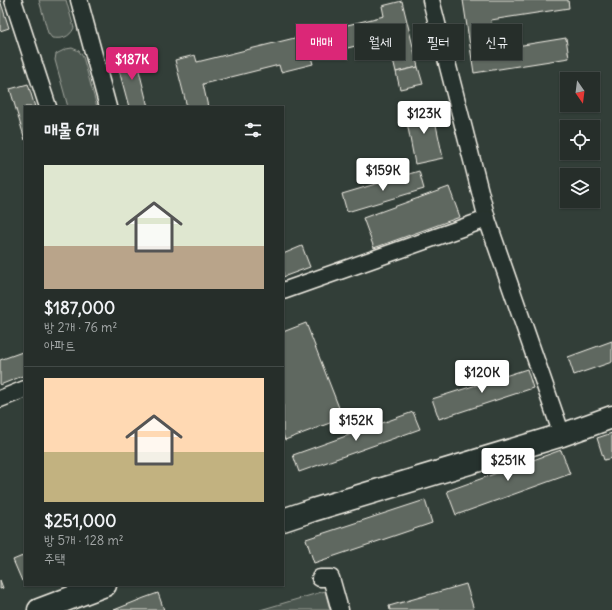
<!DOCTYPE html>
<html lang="ko">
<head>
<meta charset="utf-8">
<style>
  body { margin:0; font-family:Delius,"Poor Story",sans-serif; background:#323a36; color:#f1f3f6; height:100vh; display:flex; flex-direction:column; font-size:15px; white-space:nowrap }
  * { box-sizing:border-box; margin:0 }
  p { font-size:13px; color:#a4a8a8 }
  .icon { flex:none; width:22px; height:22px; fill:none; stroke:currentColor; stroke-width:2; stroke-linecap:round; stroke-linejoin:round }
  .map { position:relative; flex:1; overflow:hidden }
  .panel { position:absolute; left:24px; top:106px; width:260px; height:480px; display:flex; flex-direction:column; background:#262e2a; border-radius:0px; box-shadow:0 1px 3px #0004,0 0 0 1px #424a47 }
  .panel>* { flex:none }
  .top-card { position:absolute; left:296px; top:24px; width:256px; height:36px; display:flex; gap:8px }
  .needle { width:26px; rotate:166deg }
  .controls { position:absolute; left:560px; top:72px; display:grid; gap:8px }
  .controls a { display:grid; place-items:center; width:40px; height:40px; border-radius:0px; background:#262e2a; box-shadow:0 1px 3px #0004,0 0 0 1px #424a47; font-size:20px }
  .price { position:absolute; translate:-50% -34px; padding:0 9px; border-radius:4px; background:#fff; color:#222; font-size:13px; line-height:26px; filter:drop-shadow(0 1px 2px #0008) }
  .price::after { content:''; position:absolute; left:50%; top:24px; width:12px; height:9px; margin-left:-6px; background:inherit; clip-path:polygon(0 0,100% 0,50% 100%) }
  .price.active { background:#db2777; color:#fff }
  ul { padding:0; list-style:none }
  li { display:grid; align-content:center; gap:8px; height:212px; padding:0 20px }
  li+li { border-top:1px solid #424a47 }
  li span { display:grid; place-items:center; height:124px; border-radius:0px; color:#555 }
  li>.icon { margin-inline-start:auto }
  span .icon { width:72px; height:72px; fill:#fffc; stroke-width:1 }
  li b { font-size:17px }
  h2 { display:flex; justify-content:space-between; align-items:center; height:48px; padding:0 20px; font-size:17px }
  .chip { padding:0 14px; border-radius:0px; background:#262e2a; box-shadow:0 1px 3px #0004,0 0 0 1px #424a47; font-size:14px; line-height:36px }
  .chip.active { background:#db2777; color:#fff }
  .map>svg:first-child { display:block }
  .green { fill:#4c564f; stroke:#a0a49c }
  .building { fill:#5f6861; stroke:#f4f1e8 }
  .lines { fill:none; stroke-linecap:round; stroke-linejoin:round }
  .minor-casing { stroke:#f4f1e8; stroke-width:19 }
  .highway-casing { stroke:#f4f1e8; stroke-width:25 }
  .minor { stroke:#26332d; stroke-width:16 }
  .highway { stroke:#26332d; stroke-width:22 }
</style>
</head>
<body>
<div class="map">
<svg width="612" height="610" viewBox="0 0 612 610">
  <rect width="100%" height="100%" fill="#323e38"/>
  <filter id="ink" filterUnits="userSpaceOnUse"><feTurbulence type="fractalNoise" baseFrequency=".025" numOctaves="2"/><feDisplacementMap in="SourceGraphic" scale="8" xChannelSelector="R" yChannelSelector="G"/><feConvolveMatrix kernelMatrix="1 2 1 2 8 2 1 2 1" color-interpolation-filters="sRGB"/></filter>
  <g filter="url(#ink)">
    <g class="green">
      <path d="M39,0H66L74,28C69,38 62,39 52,38L48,33Z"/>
      <polygon points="72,48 79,51 83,57 97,107 68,107 55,60 56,54 66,49"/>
      <polygon points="325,591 330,610 260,610"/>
    </g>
    <g class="building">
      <polygon points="0,0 9,28 0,31"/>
      <polygon points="463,0 568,0 569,8 491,20 492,25 495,25 498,49 566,38 569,58 474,73"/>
      <polygon points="402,1 418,67 396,72 388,38 311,57 313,64 281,72 279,65 203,84 208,107 187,107 175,60 195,55 197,62 384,16 382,6"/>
      <polygon points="135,54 148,107 129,107 116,59"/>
      <polygon points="418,67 423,84 400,89 396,72"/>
      <polygon points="28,84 35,107 25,107 25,140 10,89"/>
      <polygon points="432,106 443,158 415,164 405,112"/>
      <polygon points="419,171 424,189 347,212 342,194"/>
      <polygon points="449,187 460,217 374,248 363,218"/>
      <polygon points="302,246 310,267 283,277 283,254"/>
      <polygon points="306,323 343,418 285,440 283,434 283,332"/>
      <polygon points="612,341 612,362 574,375 568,357"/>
      <polygon points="25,351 25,375 0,385 0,360"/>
      <polygon points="527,369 533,388 439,419 432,399"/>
      <polygon points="413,412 420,429 299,472 293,455"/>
      <polygon points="612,433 612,458 604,460 597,438"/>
      <polygon points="561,450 570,474 456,515 447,491"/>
      <polygon points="425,500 432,523 314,563 306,539"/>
      <polygon points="25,555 25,580 22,581 13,560"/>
      <polygon points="0,580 3,588 0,589"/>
      <polygon points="466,584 474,610 390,610 389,606"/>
      <polygon points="158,593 164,610 114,610 144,598"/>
    </g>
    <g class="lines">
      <g class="minor-casing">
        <g id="minor">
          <polyline points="13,0 48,107"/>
          <polyline points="79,0 108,107"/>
          <polyline points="431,0 487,219 562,435"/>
          <polyline points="283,291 487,219"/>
          <polyline points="0,399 25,389"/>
          <polyline points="320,578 331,578 340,610"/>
        </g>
      </g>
      <g class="highway-casing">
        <g id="highway">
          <polyline points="283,520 313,510 562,435 612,417"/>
          <polyline points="39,610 105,585"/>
        </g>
      </g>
      <use href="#minor" class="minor"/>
      <use href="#highway" class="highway"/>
    </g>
  </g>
</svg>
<div class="controls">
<a><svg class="needle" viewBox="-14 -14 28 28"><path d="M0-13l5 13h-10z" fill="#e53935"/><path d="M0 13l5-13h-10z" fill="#a4a8a8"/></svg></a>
<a><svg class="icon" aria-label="locate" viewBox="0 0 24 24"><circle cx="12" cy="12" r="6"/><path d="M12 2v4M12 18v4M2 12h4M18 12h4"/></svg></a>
<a><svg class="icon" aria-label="layers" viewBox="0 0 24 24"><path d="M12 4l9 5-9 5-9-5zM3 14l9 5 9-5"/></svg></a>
</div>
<b class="price active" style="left:132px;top:81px">$187K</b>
<b class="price" style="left:424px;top:135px">$123K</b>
<b class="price" style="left:383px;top:192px">$159K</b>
<b class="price" style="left:482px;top:394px">$120K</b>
<b class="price" style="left:356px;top:442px">$152K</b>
<b class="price" style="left:508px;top:482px">$251K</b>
<div class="top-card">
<a class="chip active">매매</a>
<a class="chip">월세</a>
<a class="chip">필터</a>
<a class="chip">신규</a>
</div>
<section class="panel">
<h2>매물 6개<svg class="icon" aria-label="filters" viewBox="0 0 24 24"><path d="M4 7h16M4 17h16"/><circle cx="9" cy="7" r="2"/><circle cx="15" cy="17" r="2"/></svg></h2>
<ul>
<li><span style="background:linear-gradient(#dfe7d0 65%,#b9a48a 0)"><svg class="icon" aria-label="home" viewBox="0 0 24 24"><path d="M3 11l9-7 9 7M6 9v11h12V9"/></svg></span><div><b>$187,000</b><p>방 2개 · 76 m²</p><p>아파트</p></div></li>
<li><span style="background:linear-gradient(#ffd9b3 60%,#c2b280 0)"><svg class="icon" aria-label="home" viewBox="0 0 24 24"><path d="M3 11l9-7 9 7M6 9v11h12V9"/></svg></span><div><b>$251,000</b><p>방 5개 · 128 m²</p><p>주택</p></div></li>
</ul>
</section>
</div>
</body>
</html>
